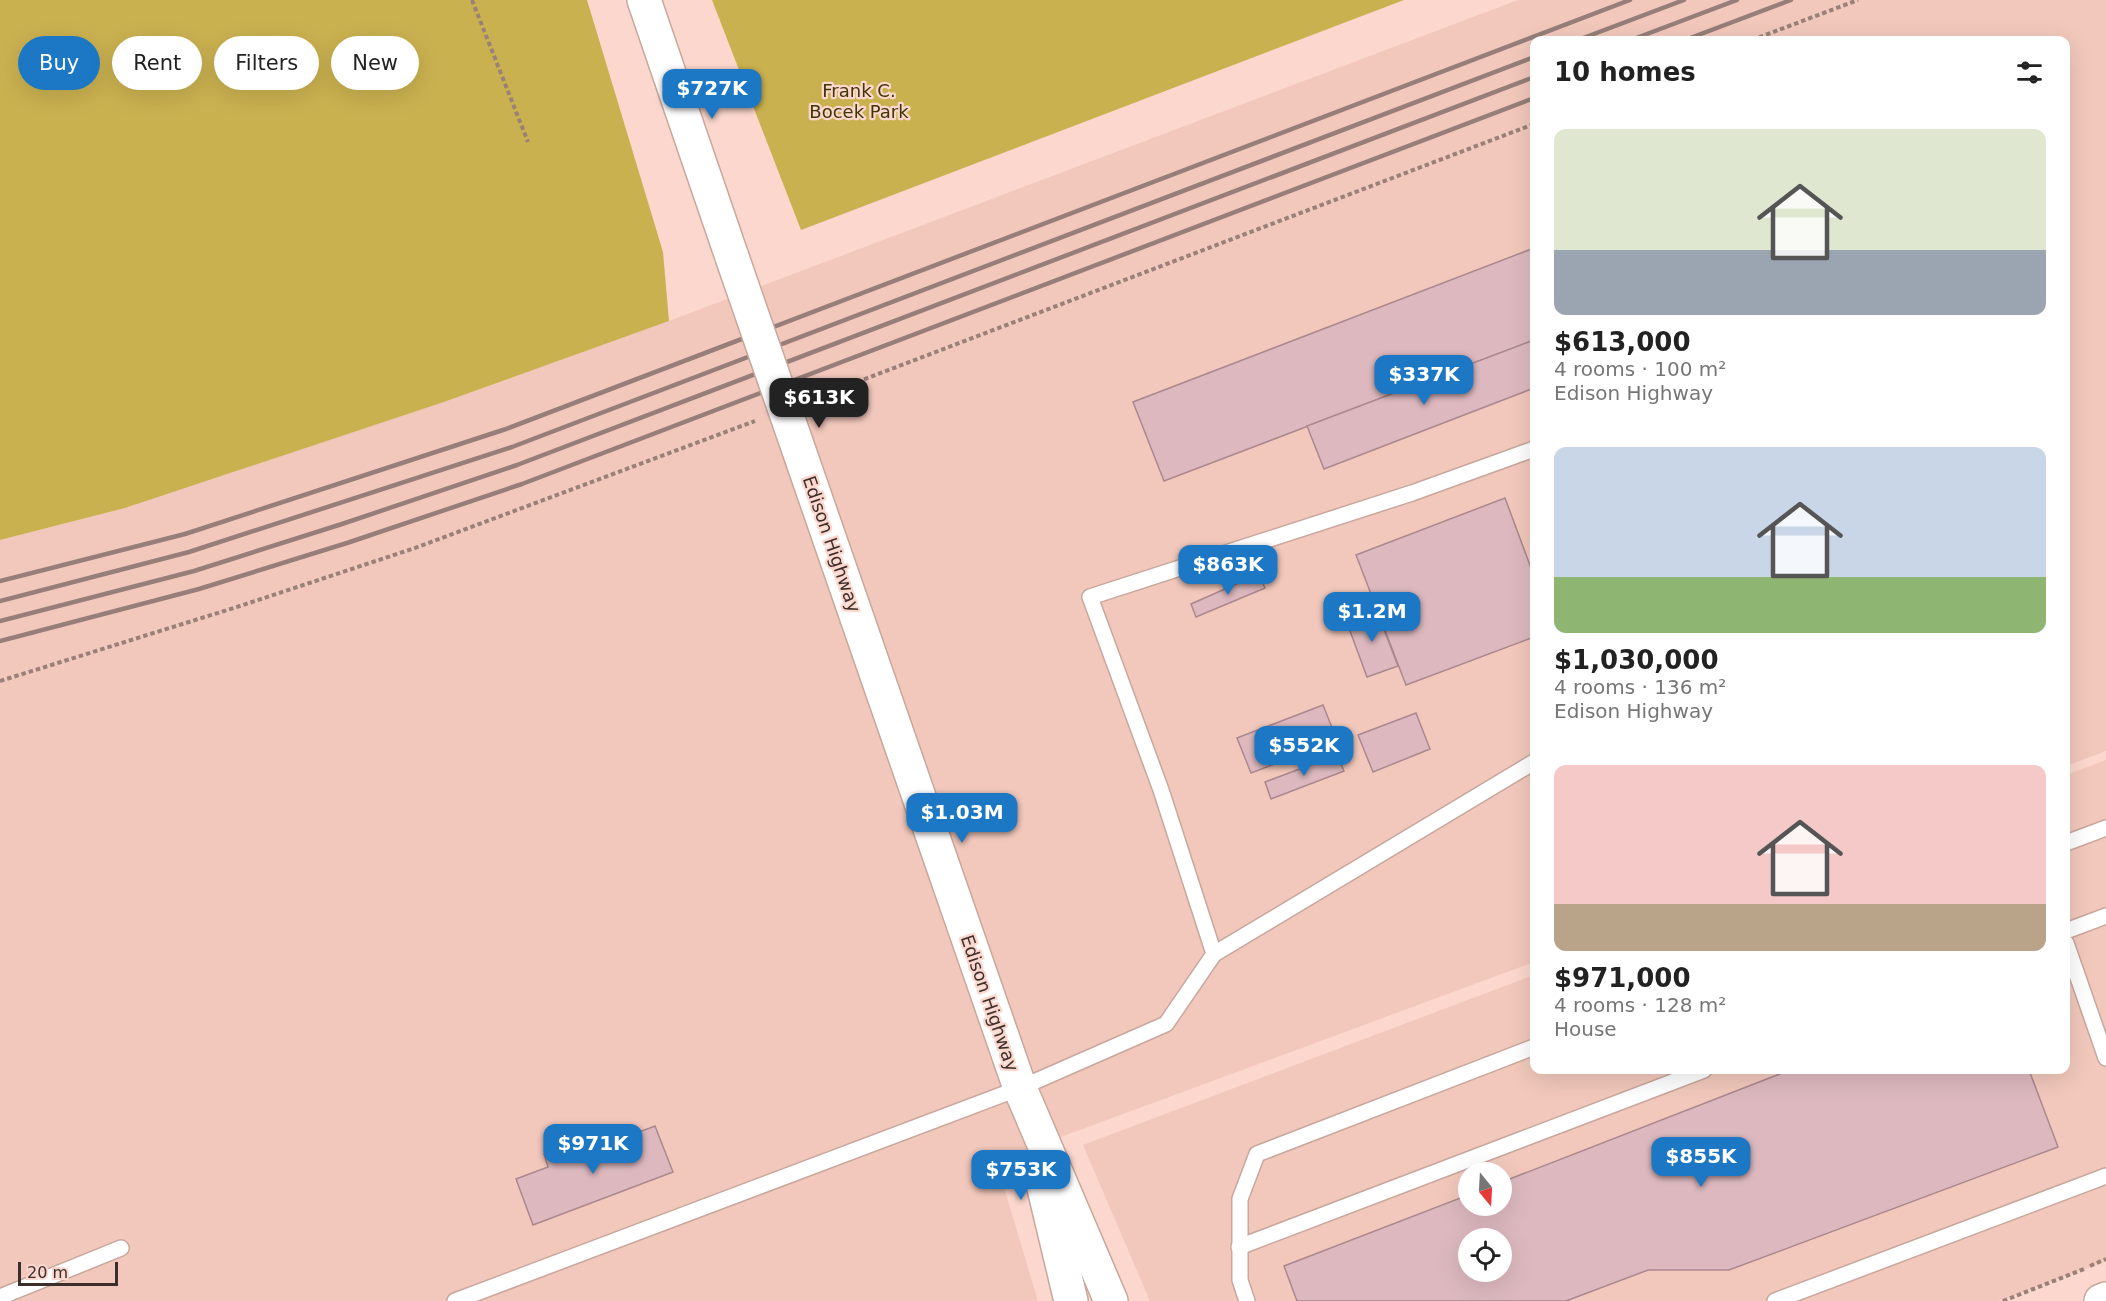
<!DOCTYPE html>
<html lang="en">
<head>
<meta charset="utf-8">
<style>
  body { margin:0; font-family:"DejaVu Sans",sans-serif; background:#f2f2f2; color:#222; height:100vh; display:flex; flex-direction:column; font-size:22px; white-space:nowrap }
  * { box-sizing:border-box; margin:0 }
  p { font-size:20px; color:#767676 }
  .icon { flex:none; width:33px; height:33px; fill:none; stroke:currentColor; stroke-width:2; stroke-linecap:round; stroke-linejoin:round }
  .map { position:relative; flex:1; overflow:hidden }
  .side { position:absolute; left:1530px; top:36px; width:540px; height:1038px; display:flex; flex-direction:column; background:#fff; border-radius:12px; box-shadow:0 6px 24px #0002 }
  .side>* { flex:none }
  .hud { position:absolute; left:18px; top:36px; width:570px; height:54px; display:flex; gap:12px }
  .needle { width:39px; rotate:162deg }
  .controls { position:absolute; left:1458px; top:1162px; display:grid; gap:12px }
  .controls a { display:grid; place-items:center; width:54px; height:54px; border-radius:50%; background:#fff; box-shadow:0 6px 24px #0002; font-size:30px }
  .scale { position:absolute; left:18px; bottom:15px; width:100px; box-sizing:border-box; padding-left:6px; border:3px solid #3c2e2a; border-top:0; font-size:16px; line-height:21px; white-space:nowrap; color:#3c2e2a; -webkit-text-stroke:4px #fbd7cd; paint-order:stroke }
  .price { position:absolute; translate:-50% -51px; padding:0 14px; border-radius:12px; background:#1c77c4; color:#fff; font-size:20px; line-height:39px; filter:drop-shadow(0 2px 3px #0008) }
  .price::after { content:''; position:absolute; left:50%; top:36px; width:18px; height:14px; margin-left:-9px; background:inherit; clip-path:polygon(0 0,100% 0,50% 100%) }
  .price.selected { background:#222; color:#fff }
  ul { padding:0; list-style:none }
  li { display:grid; align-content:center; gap:12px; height:318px; padding:0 24px }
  li span { display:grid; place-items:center; height:186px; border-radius:12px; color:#555 }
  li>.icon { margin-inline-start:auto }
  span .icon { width:108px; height:108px; fill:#fffc; stroke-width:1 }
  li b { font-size:26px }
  h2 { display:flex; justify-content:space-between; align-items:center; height:72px; padding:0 24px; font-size:26px }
  .tag { padding:0 21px; border-radius:27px; background:#fff; box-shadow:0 6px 24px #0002; font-size:21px; line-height:54px }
  .tag.selected { background:#1c77c4; color:#fff }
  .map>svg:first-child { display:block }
  .built { fill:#f2c8bc; fill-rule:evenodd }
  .green { fill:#cab150 }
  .building { fill:#ddb9bf; stroke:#aa888d; stroke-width:1.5; fill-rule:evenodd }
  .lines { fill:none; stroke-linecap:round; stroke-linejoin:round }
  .lane-casing { stroke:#c8a79d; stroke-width:18 }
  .secondary-casing { stroke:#c8a79d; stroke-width:36 }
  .path { stroke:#998079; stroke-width:4; stroke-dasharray:4.5 3; stroke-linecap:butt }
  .lane { stroke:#fff; stroke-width:15 }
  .secondary { stroke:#fff; stroke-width:33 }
  .rail { stroke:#977e78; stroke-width:4.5 }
  .secondary-bridge-casing { stroke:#c8a79d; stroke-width:36; stroke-linecap:butt }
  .secondary-bridge { stroke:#fff; stroke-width:33 }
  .labels { text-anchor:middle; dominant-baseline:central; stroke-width:4.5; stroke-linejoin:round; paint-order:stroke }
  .park-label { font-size:18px; fill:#403505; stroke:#fbd7cd }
  .street-label { font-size:18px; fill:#3c2e2a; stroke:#fbd7cd }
</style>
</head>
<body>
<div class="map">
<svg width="2106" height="1301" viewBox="0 0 2106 1301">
  <rect width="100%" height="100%" fill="#fbd7cd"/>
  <g class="built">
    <polygon points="1518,0 2106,0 2106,751 2066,766 2066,40 1534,40 1534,962 996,1161 1038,1301 0,1301 0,540 125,508 444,402 669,321"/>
    <path d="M2106,760V1261L1999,1301H1150L1083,1145L1534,975V1070H2066V775ZM1468,1173H1502V1206H1468ZM1468,1239H1502V1272H1468Z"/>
  </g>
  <g class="green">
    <polygon points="0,0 587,0 663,252 669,321 444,402 125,508 0,540"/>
    <polygon points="712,0 1404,0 801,230"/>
  </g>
  <g class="building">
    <polygon points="1534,248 1534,340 1164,481 1133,402"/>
    <polygon points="1534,340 1534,388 1324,469 1307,426"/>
    <polygon points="1505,498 1534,576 1534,637 1406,685 1356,555"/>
    <polygon points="1259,574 1265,588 1196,617 1191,604"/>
    <polygon points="1376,609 1398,666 1367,677 1346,620"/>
    <polygon points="1323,705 1337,740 1251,773 1237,738"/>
    <polygon points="1416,713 1430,749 1373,772 1358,735"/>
    <polygon points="1337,755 1344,771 1271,799 1265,782"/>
    <path d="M1790,1070H2029L2058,1147L1729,1270H1648L1566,1301H1297L1284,1266L1468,1195V1206H1502V1182ZM1468,1239H1502V1272H1468Z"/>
    <polygon points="655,1126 673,1172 533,1225 516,1179 548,1167 544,1154 567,1145 571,1158"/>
  </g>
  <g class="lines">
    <g class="lane-casing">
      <g id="lane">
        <polyline points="2066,843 2106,828"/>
        <polyline points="2066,931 2106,916"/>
        <polyline points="2066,943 2106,1058"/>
        <polyline points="1214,954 1161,790 1090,597 1412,493 1534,449"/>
        <polyline points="1239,1247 1704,1070"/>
        <polyline points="0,1297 121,1248"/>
        <polyline points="455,1301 1020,1088 1166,1024 1214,954 1534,762"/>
        <polyline points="1247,1301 1240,1280 1240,1199 1257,1154 1534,1047"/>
        <polyline points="1775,1301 2106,1176"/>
      </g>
    </g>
    <g class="secondary-casing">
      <g id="secondary">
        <polyline points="644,0 732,257"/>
        <polyline points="857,618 1020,1088 1111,1301"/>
        <polyline points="1042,1180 1071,1301"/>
        <polyline points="2101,1301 2106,1299"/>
      </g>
    </g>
    <g class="path">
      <polyline points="472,0 528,142"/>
      <polyline points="1752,40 1858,0"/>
      <polyline points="815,398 1534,124"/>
      <polyline points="0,681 240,606 415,548 755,421"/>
      <polyline points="2090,1266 2106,1259"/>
      <polyline points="2003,1301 2084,1269"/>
    </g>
    <use href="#lane" class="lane"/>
    <use href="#secondary" class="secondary"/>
    <g class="rail">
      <polyline points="1578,40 1684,0"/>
      <polyline points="1631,40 1737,0"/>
      <polyline points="1685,40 1791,0"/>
      <polyline points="0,581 185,534 506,429 1630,0"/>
      <polyline points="0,601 189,552 512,447 1534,57"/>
      <polyline points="0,621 194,571 342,524 517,465 1534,77"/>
      <polyline points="0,641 199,589 347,543 522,484 1534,98"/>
    </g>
    <g class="secondary-bridge-casing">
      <polyline id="secondary-bridge" points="732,257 857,618"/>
    </g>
    <use href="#secondary-bridge" class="secondary-bridge"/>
  </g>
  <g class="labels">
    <g class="park-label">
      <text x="859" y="90">Frank C.<tspan x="859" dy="21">Bocek Park</tspan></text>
    </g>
    <g class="street-label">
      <text transform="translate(832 544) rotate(71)">Edison Highway</text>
      <text transform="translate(990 1003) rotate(71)">Edison Highway</text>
    </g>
  </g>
</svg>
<div class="controls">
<a><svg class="needle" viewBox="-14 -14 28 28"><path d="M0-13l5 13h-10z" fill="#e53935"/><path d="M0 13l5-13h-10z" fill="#767676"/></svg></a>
<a><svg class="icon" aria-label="locate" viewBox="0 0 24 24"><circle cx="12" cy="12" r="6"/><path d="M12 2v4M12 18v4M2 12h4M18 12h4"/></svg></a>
</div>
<div class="scale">20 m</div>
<b class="price" style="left:712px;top:120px">$727K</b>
<b class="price" style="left:1424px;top:406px">$337K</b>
<b class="price selected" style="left:819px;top:429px">$613K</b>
<b class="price" style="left:1228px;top:596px">$863K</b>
<b class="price" style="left:1372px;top:643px">$1.2M</b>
<b class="price" style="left:1304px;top:777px">$552K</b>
<b class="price" style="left:962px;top:844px">$1.03M</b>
<b class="price" style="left:593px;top:1175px">$971K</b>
<b class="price" style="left:1701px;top:1188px">$855K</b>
<b class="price" style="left:1021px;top:1201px">$753K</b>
<div class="hud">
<a class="tag selected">Buy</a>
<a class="tag">Rent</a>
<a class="tag">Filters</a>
<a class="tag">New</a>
</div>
<section class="side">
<h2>10 homes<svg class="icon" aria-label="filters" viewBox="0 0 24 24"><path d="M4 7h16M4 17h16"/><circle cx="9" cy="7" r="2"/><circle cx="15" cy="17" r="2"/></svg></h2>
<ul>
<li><span style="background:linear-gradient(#dfe7d0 65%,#9aa5b1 0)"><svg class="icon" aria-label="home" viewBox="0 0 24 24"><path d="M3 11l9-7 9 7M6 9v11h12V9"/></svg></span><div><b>$613,000</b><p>4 rooms · 100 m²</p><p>Edison Highway</p></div></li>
<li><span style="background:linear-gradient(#c9d6e8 70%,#8fb573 0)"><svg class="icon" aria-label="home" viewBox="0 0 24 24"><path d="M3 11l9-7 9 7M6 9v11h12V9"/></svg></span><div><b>$1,030,000</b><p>4 rooms · 136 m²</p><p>Edison Highway</p></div></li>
<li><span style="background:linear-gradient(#f6c9c9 75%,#b9a48a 0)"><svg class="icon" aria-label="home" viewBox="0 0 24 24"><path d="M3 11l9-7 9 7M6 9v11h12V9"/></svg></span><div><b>$971,000</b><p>4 rooms · 128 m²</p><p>House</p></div></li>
</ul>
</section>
</div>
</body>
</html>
